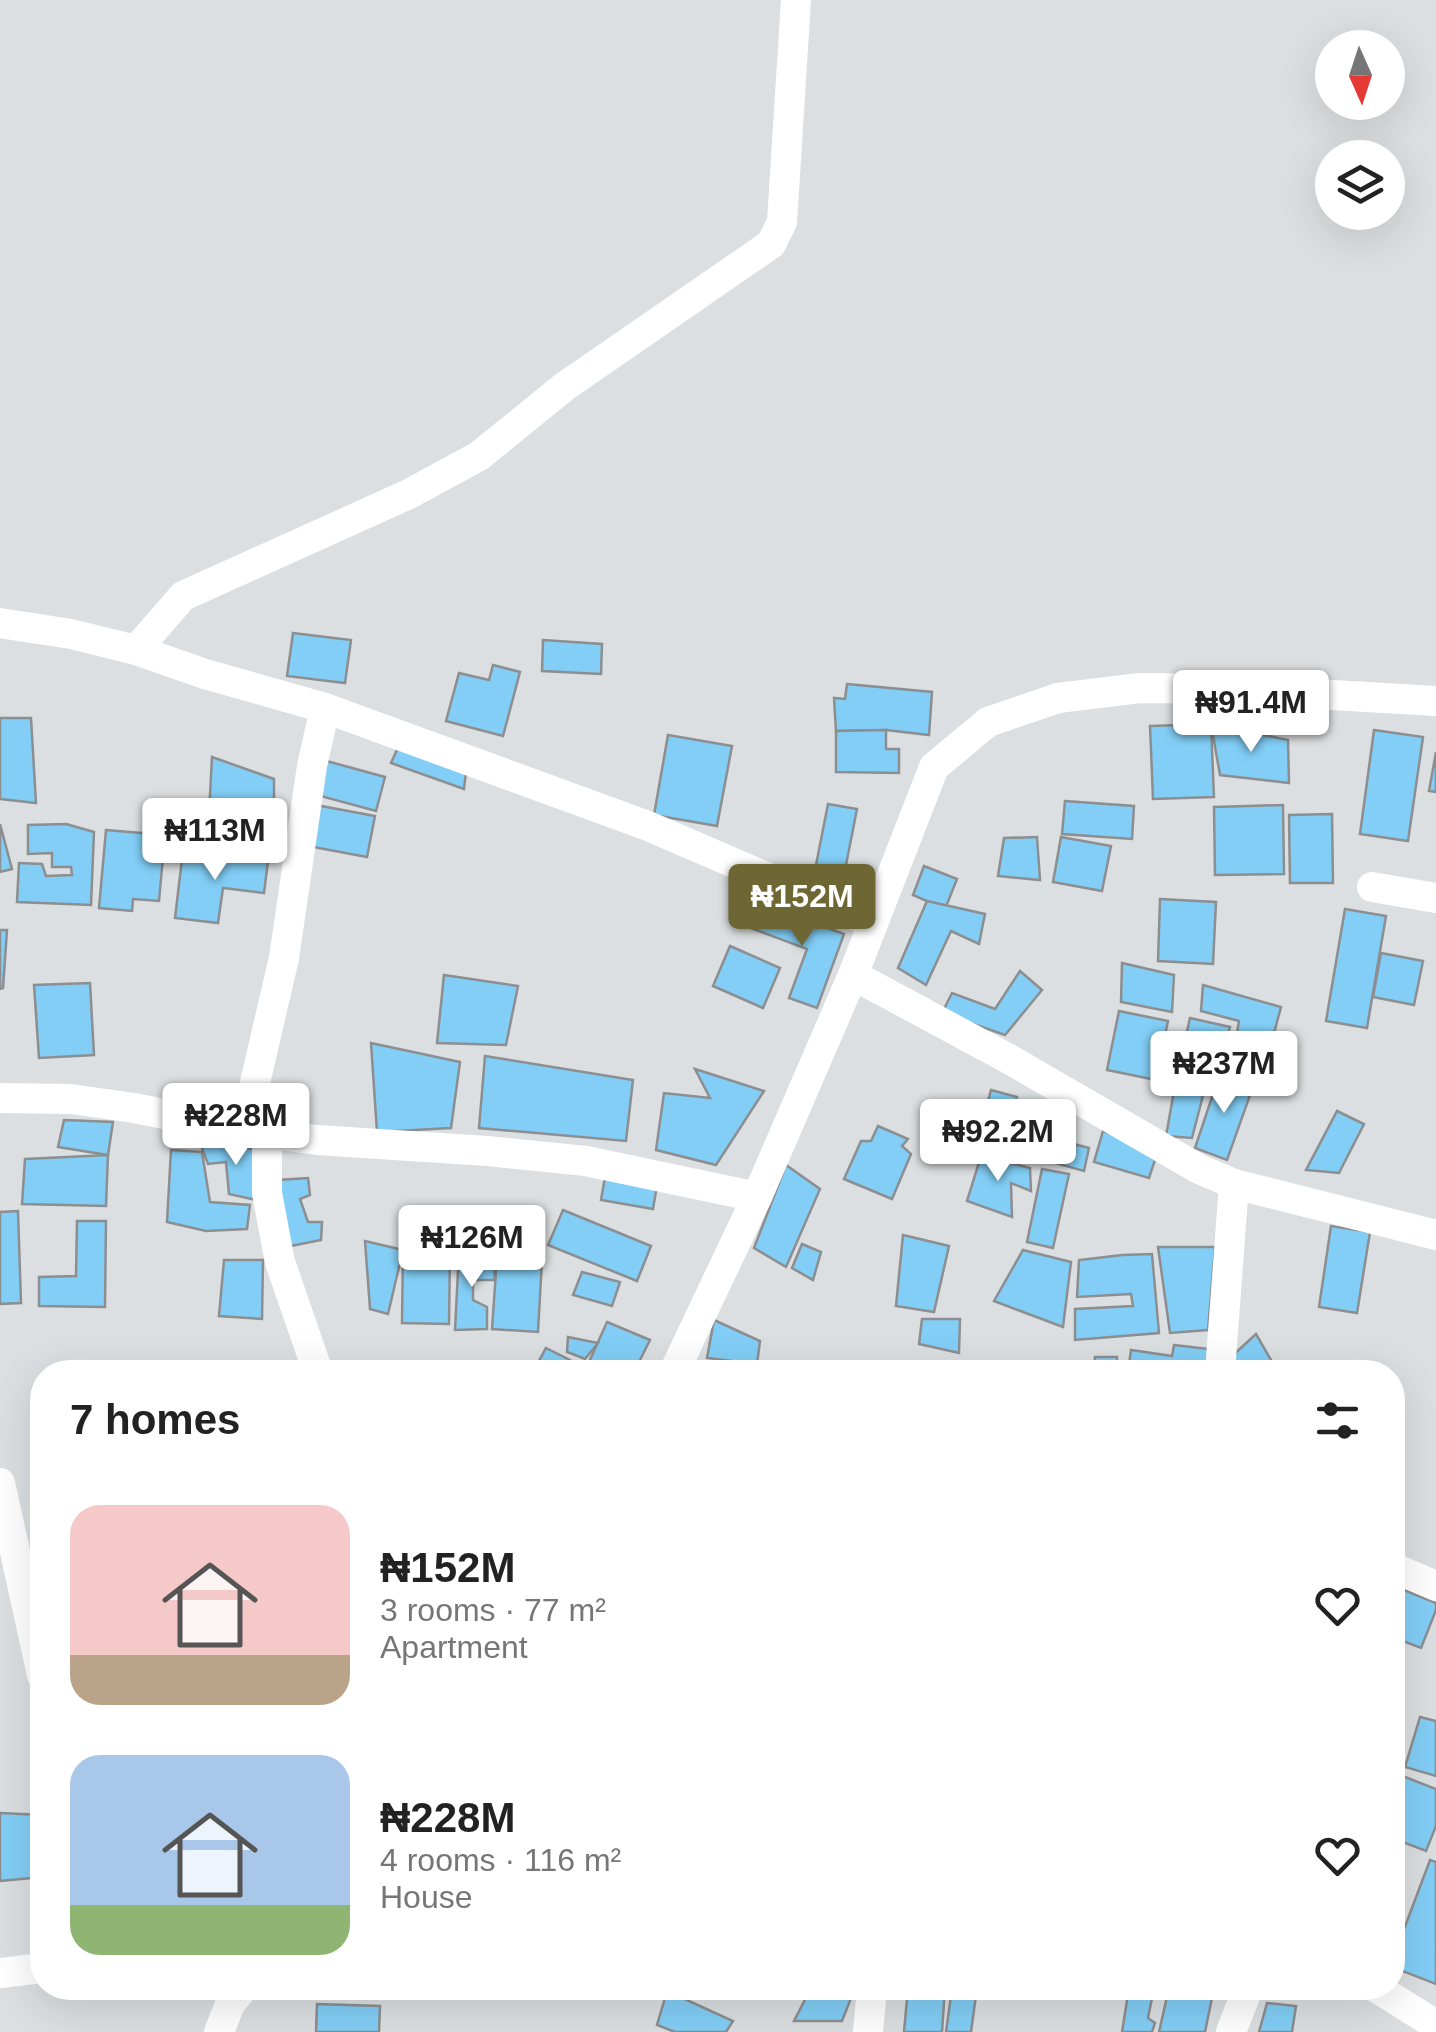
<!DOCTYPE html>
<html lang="en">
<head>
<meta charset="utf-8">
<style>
  body { margin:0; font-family:Arial,sans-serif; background:#f6f6f6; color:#222; height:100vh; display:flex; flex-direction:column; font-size:38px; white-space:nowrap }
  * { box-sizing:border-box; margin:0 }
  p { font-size:32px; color:#767676 }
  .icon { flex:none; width:55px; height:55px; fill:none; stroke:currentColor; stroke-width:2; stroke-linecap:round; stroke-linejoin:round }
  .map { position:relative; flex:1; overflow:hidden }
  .drawer { position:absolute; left:30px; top:1360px; width:1375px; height:640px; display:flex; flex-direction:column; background:#fff; border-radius:40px; box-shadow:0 10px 40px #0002 }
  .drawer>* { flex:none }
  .needle { width:65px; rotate:177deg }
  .fabs { position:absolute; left:1315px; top:30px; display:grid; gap:20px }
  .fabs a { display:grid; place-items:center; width:90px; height:90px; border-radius:50%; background:#fff; box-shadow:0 10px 40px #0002; font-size:50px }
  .price { position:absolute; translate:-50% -85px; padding:0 22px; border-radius:10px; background:#fff; color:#222; font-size:32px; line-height:65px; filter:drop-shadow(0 2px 5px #0008) }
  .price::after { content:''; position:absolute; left:50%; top:60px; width:30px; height:22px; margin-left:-15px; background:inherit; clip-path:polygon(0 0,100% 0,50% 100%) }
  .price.current { background:#6e6633; color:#fff }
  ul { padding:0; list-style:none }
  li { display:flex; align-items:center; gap:30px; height:250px; padding:0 40px }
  li span { display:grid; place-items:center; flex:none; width:280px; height:200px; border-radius:30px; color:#555 }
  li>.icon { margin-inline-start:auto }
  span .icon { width:120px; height:120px; fill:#fffc; stroke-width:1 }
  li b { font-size:42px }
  h2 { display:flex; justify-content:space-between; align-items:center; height:120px; padding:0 40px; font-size:42px }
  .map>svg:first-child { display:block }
  .building { fill:#82cef6; stroke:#8c8e90; stroke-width:2.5 }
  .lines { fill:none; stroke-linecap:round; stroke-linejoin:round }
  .street { stroke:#fff; stroke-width:30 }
</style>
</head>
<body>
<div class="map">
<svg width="1436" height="2032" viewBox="0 0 1436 2032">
  <rect width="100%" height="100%" fill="#dcdfe1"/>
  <g class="building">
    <polygon points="293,633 351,640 345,683 287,676"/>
    <polygon points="543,640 602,644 601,674 542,671"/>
    <polygon points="493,665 520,672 503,736 446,721 459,673 489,680"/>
    <polygon points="847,684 932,692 929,735 886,730 836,731 834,698 845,699"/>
    <polygon points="0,718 31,718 36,803 0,799"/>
    <polygon points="1211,724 1214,797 1153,799 1150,726"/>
    <polygon points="1211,724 1288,740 1289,783 1220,775"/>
    <polygon points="886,730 886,749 899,749 899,773 836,772 836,731"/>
    <polygon points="1374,730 1423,737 1408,841 1360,834"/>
    <polygon points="668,735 732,746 717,826 654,815"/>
    <polygon points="400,743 466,772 464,789 391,763"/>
    <polygon points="1436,752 1436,792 1429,791"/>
    <polygon points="212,757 274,779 274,841 208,833"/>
    <polygon points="323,760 385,777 376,811 313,794"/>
    <polygon points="1065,801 1134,806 1132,839 1062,834"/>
    <polygon points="828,804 857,809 845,870 816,865"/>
    <polygon points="316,805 375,816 367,857 308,846"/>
    <polygon points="1283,805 1284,874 1215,875 1214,807"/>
    <polygon points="1332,814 1333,883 1290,883 1289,815"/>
    <polygon points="0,824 12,869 0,872"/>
    <polygon points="66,824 94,832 91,905 17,902 19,863 42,864 46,876 72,875 71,867 52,867 52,853 28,854 28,825"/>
    <polygon points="106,830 165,835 159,901 133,899 132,911 99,908"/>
    <polygon points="1037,837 1040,880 998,876 1004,838"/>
    <polygon points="1061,837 1111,846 1102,891 1053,882"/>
    <polygon points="183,851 268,861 264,893 223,888 218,923 175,918"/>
    <polygon points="924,866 957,879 945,909 913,895"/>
    <polygon points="1160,899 1216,902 1213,964 1158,961"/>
    <polygon points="927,901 985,914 979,944 951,931 926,985 898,968"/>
    <polygon points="757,902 844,934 817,1008 789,998 807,949 748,927"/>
    <polygon points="1345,909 1386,916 1367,1028 1326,1021"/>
    <polygon points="0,930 7,930 3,988 0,989"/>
    <polygon points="730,946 780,968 763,1008 713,986"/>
    <polygon points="1381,953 1423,961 1414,1005 1373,997"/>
    <polygon points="1122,963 1174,975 1172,1012 1121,1002"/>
    <polygon points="1020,971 1042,990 1005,1035 942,1013 952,993 995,1009"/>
    <polygon points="444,975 518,986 506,1045 437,1043"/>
    <polygon points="90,983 94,1055 39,1058 34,985"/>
    <polygon points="1203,985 1281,1007 1264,1071 1231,1068 1239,1021 1201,1011"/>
    <polygon points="1119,1011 1168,1021 1156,1080 1107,1070"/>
    <polygon points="1190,1018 1230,1027 1219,1076 1179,1067"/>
    <polygon points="371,1043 460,1062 451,1128 377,1132"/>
    <polygon points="485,1056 633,1080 626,1141 479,1128"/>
    <polygon points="695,1069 764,1091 716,1165 656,1150 664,1093 710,1098"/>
    <polygon points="1177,1074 1207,1080 1192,1138 1166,1136"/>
    <polygon points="1219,1076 1255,1081 1227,1160 1195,1148"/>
    <polygon points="991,1090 1017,1097 1002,1151 976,1144"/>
    <polygon points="1022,1107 1030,1113 1028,1132 1089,1148 1084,1171 1009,1150"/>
    <polygon points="1337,1111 1364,1124 1339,1173 1306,1170"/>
    <polygon points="64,1120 113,1122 108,1155 58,1147"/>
    <polygon points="878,1126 908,1139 902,1146 911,1154 892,1199 844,1179 861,1141 871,1141"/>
    <polygon points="1103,1131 1120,1137 1155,1160 1149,1178 1094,1162"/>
    <polygon points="200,1143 256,1149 256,1200 229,1194 226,1162 208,1164"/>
    <polygon points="171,1150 202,1152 210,1202 250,1205 247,1229 206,1231 167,1222"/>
    <polygon points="108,1155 106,1206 22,1204 25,1159"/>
    <polygon points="981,1156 1030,1168 1031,1191 1011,1183 1012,1217 967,1201"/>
    <polygon points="786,1165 820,1189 786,1267 754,1248"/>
    <polygon points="1042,1169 1069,1174 1053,1248 1027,1242"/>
    <polygon points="605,1177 657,1185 653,1209 601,1200"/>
    <polygon points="308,1178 310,1195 300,1199 308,1222 322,1222 321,1240 286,1247 277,1180"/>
    <polygon points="563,1210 651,1246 637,1281 548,1245"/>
    <polygon points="18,1211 21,1303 0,1304 0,1212"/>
    <polygon points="77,1221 106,1221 105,1307 39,1306 39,1277 76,1276"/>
    <polygon points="1331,1226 1370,1232 1357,1313 1319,1307"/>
    <polygon points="903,1235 949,1246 934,1312 896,1306"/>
    <polygon points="365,1241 403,1250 388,1314 370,1309"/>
    <polygon points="802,1244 821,1252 813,1280 792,1268"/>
    <polygon points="1158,1247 1215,1247 1208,1330 1170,1333"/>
    <polygon points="403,1250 450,1251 449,1324 402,1323"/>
    <polygon points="1023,1250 1071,1262 1063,1327 994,1301"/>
    <polygon points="459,1251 493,1254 495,1280 473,1280 473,1300 487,1307 487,1329 455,1330"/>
    <polygon points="1152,1254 1159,1333 1075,1340 1075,1309 1133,1306 1131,1294 1077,1297 1079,1260 1122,1255"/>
    <polygon points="497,1257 542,1260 538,1332 492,1329"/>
    <polygon points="224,1260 263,1260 262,1319 219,1316"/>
    <polygon points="582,1272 620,1282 612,1306 573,1295"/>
    <polygon points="922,1319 960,1319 959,1353 919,1344"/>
    <polygon points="714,1320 760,1341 757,1364 707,1358"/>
    <polygon points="607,1322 650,1340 634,1372 620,1372 589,1362"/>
    <polygon points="1256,1334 1278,1372 1243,1372 1231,1357"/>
    <polygon points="568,1337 598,1343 585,1359 567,1352"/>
    <polygon points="1174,1345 1209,1349 1205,1372 1128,1372 1131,1350 1172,1356"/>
    <polygon points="546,1348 594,1372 533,1372"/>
    <polygon points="1095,1357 1117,1357 1117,1372 1094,1372"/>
    <polygon points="1392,1585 1436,1603 1436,1610 1421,1648 1392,1637"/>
    <polygon points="1420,1717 1436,1721 1436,1776 1405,1767"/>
    <polygon points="1392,1772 1436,1789 1436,1826 1426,1851 1392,1838"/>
    <polygon points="0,1813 42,1815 42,1877 0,1881"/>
    <polygon points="1430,1860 1436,1862 1436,1984 1392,1967 1392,1961"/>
    <polygon points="811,1988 855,1988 842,2021 794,2021"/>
    <polygon points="908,1988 945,1988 942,2032 904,2032"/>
    <polygon points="952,1988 977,1988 971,2032 946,2032"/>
    <polygon points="990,1988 1051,1988 1050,1993 989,1989"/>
    <polygon points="1129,1988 1154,1988 1148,2018 1155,2023 1152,2032 1122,2032"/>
    <polygon points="1169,1988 1214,1988 1205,2032 1159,2032"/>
    <polygon points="667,1991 733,2021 726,2032 675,2032 657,2025"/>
    <polygon points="1267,2003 1296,2006 1292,2032 1259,2032"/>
    <polygon points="317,2004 380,2006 379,2032 316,2032"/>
  </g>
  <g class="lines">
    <g class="street">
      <polyline points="0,623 71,634 136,650 205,674 325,708 648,826 873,923"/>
      <polyline points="136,650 183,596 409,494 479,456 564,387 771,244 782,222 796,0"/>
      <polyline points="1372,887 1436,898"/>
      <polyline points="853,975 1009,1059 1199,1169 1234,1184 1436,1235"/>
      <polyline points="0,1098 71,1099 134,1108 244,1130 317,1140 487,1151 586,1161 757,1197"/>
      <polyline points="244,1130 284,958 312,766 325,708"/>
      <polyline points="267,1134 267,1193 280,1262 318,1372"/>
      <polyline points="674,1372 757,1197 853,975 934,767 988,722 1058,698 1140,688 1229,689 1436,701"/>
      <polyline points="1220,1372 1234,1184"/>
      <polyline points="0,1483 42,1675"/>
      <polyline points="1392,1567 1436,1586"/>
      <polyline points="0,1973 42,1968"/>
      <polyline points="1377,1988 1436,2025"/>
      <polyline points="219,2032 230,2004 243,1988"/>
      <polyline points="868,2032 872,1988"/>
      <polyline points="1231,2032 1248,1988"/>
    </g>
  </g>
</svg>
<div class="fabs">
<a><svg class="needle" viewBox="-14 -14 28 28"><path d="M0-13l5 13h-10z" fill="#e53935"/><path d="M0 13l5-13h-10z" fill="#767676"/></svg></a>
<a><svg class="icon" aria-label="layers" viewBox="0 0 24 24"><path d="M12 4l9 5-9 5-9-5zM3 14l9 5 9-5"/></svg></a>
</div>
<b class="price" style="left:1251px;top:755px">₦91.4M</b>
<b class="price" style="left:215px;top:883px">₦113M</b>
<b class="price current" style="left:802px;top:949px">₦152M</b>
<b class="price" style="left:1224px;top:1116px">₦237M</b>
<b class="price" style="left:236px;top:1168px">₦228M</b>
<b class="price" style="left:998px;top:1184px">₦92.2M</b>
<b class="price" style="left:472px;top:1290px">₦126M</b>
<section class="drawer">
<h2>7 homes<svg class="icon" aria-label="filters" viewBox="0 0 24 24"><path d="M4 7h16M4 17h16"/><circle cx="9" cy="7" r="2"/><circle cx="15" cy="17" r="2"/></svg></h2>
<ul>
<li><span style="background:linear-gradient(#f6c9c9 75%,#b9a48a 0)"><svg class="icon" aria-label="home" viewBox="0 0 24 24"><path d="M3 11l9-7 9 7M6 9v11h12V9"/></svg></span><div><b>₦152M</b><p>3 rooms · 77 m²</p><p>Apartment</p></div><svg class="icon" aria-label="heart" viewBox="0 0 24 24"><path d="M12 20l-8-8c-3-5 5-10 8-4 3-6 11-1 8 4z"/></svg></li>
<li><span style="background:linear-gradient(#a9c7e8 75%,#8fb573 0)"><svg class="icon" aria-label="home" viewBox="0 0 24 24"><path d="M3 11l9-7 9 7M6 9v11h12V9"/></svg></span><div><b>₦228M</b><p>4 rooms · 116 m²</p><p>House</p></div><svg class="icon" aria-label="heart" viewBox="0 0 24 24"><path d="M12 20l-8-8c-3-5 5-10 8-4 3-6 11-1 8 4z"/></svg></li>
</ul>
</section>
</div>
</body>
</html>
